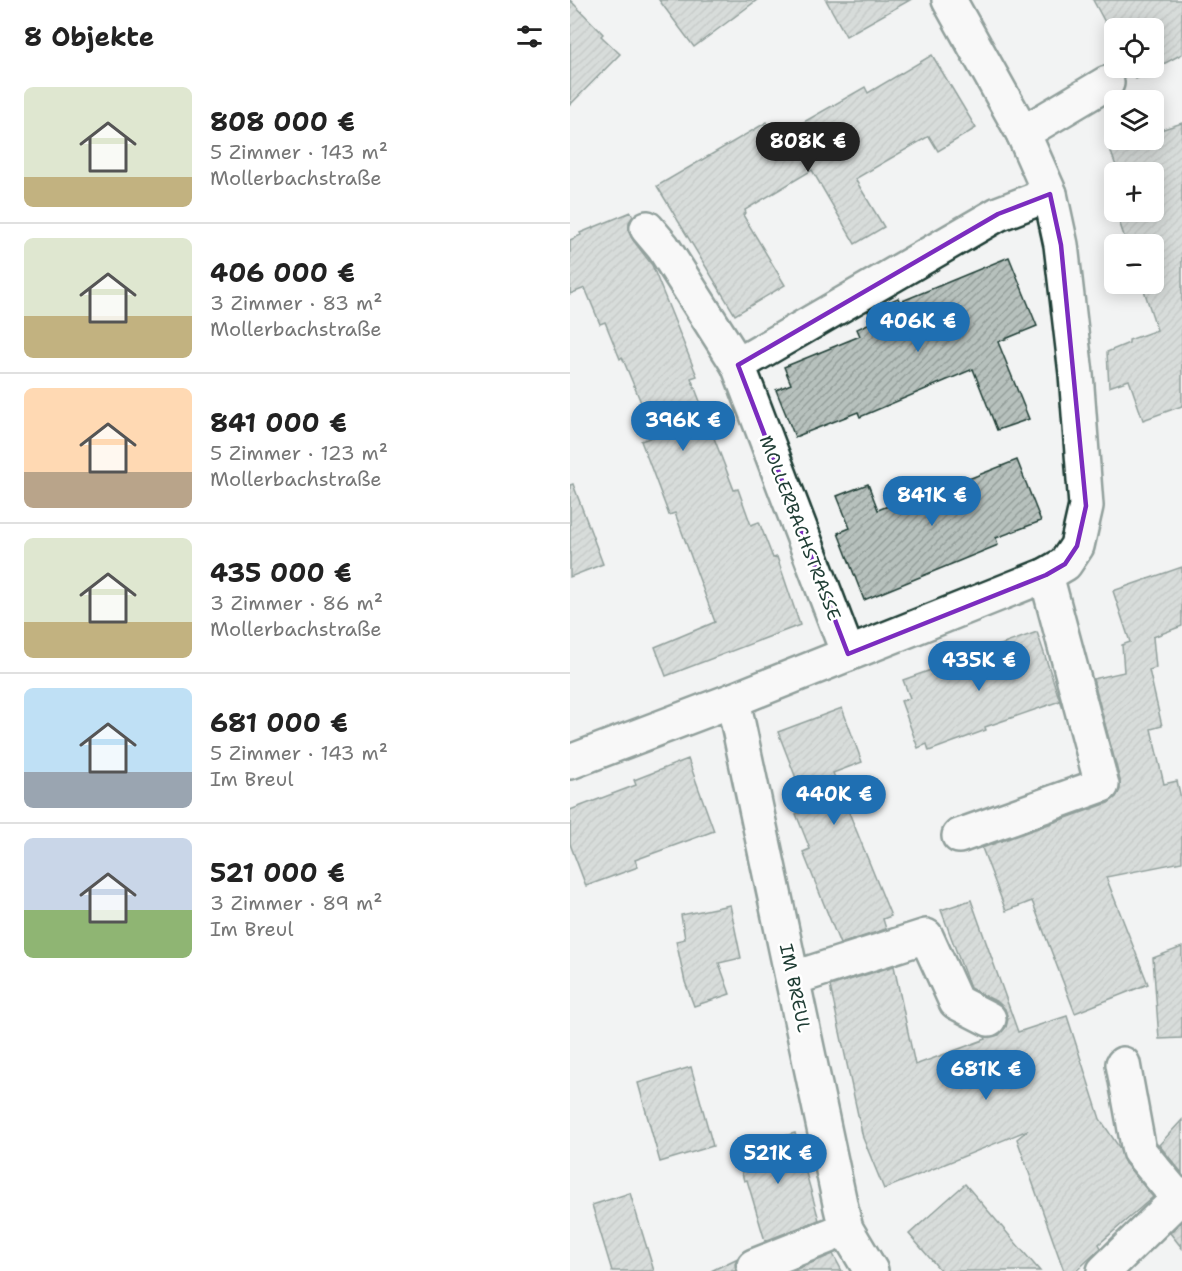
<!DOCTYPE html>
<html lang="de">
<head>
<meta charset="utf-8">
<style>
  body { margin:0; font-family:"Shantell Sans",sans-serif; background:#f2f2f2; color:#222; height:100vh; display:flex; flex-direction:column; font-size:22px; white-space:nowrap }
  * { box-sizing:border-box; margin:0 }
  p { font-size:20px; color:#767676 }
  .icon { flex:none; width:33px; height:33px; fill:none; stroke:currentColor; stroke-width:2; stroke-linecap:round; stroke-linejoin:round }
  .map { position:relative; flex:1; overflow:hidden }
  .side { display:flex; flex-direction:column; background:#fff; width:570px }
  .side>* { flex:none }
  .tools { position:absolute; left:534px; top:18px; display:grid; gap:12px }
  .tools a { display:grid; place-items:center; width:60px; height:60px; border-radius:9px; background:#fff; box-shadow:0 3px 15px #0003; font-size:30px }
  .price { position:absolute; translate:-50% -51px; padding:0 14px; border-radius:21px; background:#1f6fb2; color:#fff; font-size:20px; line-height:39px; filter:drop-shadow(0 2px 3px #0008) }
  .price::after { content:''; position:absolute; left:50%; top:36px; width:18px; height:14px; margin-left:-9px; background:inherit; clip-path:polygon(0 0,100% 0,50% 100%) }
  .price.current { background:#222; color:#fff }
  ul { padding:0; list-style:none }
  li { display:flex; align-items:center; gap:18px; height:150px; padding:0 24px }
  li+li { border-top:2px solid #e0e0e0 }
  li span { display:grid; place-items:center; flex:none; width:168px; height:120px; border-radius:9px; color:#555 }
  li>.icon { margin-inline-start:auto }
  span .icon { width:72px; height:72px; fill:#fffc; stroke-width:1 }
  li b { font-size:26px }
  h2 { display:flex; justify-content:space-between; align-items:center; height:72px; padding:0 24px; font-size:26px }
  main { display:flex; flex:1; min-height:0 }
  .map>svg:first-child { display:block }
  .building { fill:url(#building-hatch); stroke:#1f3d34; stroke-width:1.5 }
  .lines { fill:none; stroke-linecap:round; stroke-linejoin:round }
  .minor-casing { stroke:#1f3d34; stroke-width:38 }
  .minor { stroke:#fff; stroke-width:33 }
  .marked { fill:none; stroke:#7b2cbf; stroke-width:4.5; stroke-linejoin:round }
  .labels { text-anchor:middle; dominant-baseline:central; stroke-width:5; stroke-linejoin:round; paint-order:stroke }
  .street-label { font-size:18px; fill:#1f3d34; stroke:#fff }
</style>
</head>
<body>
<main>
<section class="side">
<h2>8 Objekte<svg class="icon" aria-label="filters" viewBox="0 0 24 24"><path d="M4 7h16M4 17h16"/><circle cx="9" cy="7" r="2"/><circle cx="15" cy="17" r="2"/></svg></h2>
<ul>
<li><span style="background:linear-gradient(#dfe7d0 75%,#c2b280 0)"><svg class="icon" aria-label="home" viewBox="0 0 24 24"><path d="M3 11l9-7 9 7M6 9v11h12V9"/></svg></span><div><b>808 000 €</b><p>5 Zimmer · 143 m²</p><p>Mollerbachstraße</p></div></li>
<li><span style="background:linear-gradient(#dfe7d0 65%,#c2b280 0)"><svg class="icon" aria-label="home" viewBox="0 0 24 24"><path d="M3 11l9-7 9 7M6 9v11h12V9"/></svg></span><div><b>406 000 €</b><p>3 Zimmer · 83 m²</p><p>Mollerbachstraße</p></div></li>
<li><span style="background:linear-gradient(#ffd9b3 70%,#b9a48a 0)"><svg class="icon" aria-label="home" viewBox="0 0 24 24"><path d="M3 11l9-7 9 7M6 9v11h12V9"/></svg></span><div><b>841 000 €</b><p>5 Zimmer · 123 m²</p><p>Mollerbachstraße</p></div></li>
<li><span style="background:linear-gradient(#dfe7d0 70%,#c2b280 0)"><svg class="icon" aria-label="home" viewBox="0 0 24 24"><path d="M3 11l9-7 9 7M6 9v11h12V9"/></svg></span><div><b>435 000 €</b><p>3 Zimmer · 86 m²</p><p>Mollerbachstraße</p></div></li>
<li><span style="background:linear-gradient(#bfe0f5 70%,#9aa5b1 0)"><svg class="icon" aria-label="home" viewBox="0 0 24 24"><path d="M3 11l9-7 9 7M6 9v11h12V9"/></svg></span><div><b>681 000 €</b><p>5 Zimmer · 143 m²</p><p>Im Breul</p></div></li>
<li><span style="background:linear-gradient(#c9d6e8 60%,#8fb573 0)"><svg class="icon" aria-label="home" viewBox="0 0 24 24"><path d="M3 11l9-7 9 7M6 9v11h12V9"/></svg></span><div><b>521 000 €</b><p>3 Zimmer · 89 m²</p><p>Im Breul</p></div></li>
</ul>
</section>
<div class="map">
<svg width="612" height="1271" viewBox="0 0 612 1271">
  <defs>
    <pattern id="building-hatch" width="6" height="6" patternUnits="userSpaceOnUse" patternTransform="scale(1.5)"><rect width="6" height="6" fill="#b7c1bd"/><path d="M-1 1l2-2M0 6l6-6M5 7l2-2" fill="none" stroke="#949e9a"/></pattern>
  </defs>
  <rect width="100%" height="100%" fill="#f2f3f3"/>
  <filter id="ink" filterUnits="userSpaceOnUse"><feTurbulence type="fractalNoise" baseFrequency=".0167" numOctaves="2"/><feDisplacementMap in="SourceGraphic" scale="12" xChannelSelector="R" yChannelSelector="G"/><feConvolveMatrix kernelMatrix="1 2 1 2 8 2 1 2 1" color-interpolation-filters="sRGB"/></filter>
  <g filter="url(#ink)">
    <g class="building">
      <polygon points="0,0 33,34 31,36 50,54 0,105"/>
      <polygon points="89,0 187,0 124,47"/>
      <polygon points="256,0 340,0 276,36"/>
      <polygon points="523,0 612,0 612,54 566,79 560,68 584,68 584,28 544,28 544,39"/>
      <polygon points="362,55 406,128 368,151 359,136 285,179 314,227 285,244 242,170 175,210 176,213 173,215 215,285 165,315 87,186 197,122 206,138 295,87 298,93"/>
      <polygon points="612,123 612,406 573,420 559,380 539,387 537,352 559,343 559,340 587,330 572,284 584,284 584,244 560,244 557,238 555,239 546,212 584,212 584,172 548,172 539,146 560,140 584,140 584,132"/>
      <polygon points="544,182 544,205 538,185"/>
      <polygon points="61,212 63,217 59,222 59,232 63,240 82,265 127,376 121,378 164,490 168,489 181,525 189,522 203,558 207,557 230,625 96,676 85,647 145,622 105,513 99,515 71,441 85,436 52,357 50,359 35,322 30,324 15,288 0,294 0,240 11,235 10,233"/>
      <polygon points="439,257 467,326 428,342 459,419 427,430 403,369 290,417 288,412 225,437 206,390 221,384 214,367 290,336 287,329 302,322 298,311 300,310 328,298 330,302"/>
      <polygon points="447,460 471,521 426,538 428,545 294,600 268,533 280,528 267,496 298,484 308,510 358,490 360,494"/>
      <polygon points="3,484 33,564 0,577 0,485"/>
      <polygon points="612,567 612,626 583,637 586,668 579,670 592,726 581,729 594,784 607,781 612,802 612,862 536,877 578,984 505,1013 462,901 436,911 412,848 538,803 546,797 550,789 550,780 523,679 554,672 552,645 560,642 543,591"/>
      <polygon points="467,632 490,701 415,727 416,730 359,751 357,744 348,748 331,701 340,698 333,680"/>
      <polygon points="272,708 292,762 263,773 321,916 313,919 316,929 270,944 233,852 240,849 226,814 238,809 208,732"/>
      <polygon points="118,759 144,831 65,860 68,867 16,886 0,844 0,810 66,785 64,780"/>
      <polygon points="401,900 448,1032 497,1016 530,1119 549,1147 555,1163 583,1197 529,1244 531,1248 506,1271 494,1271 447,1139 458,1130 314,1189 293,1138 260,986 324,966 345,1065 416,1039 415,1037 429,1035 436,1027 438,1019 435,1009 428,1002 400,988 371,910"/>
      <polygon points="160,905 171,958 149,963 160,994 124,1006 115,982 106,941 115,939 111,915"/>
      <polygon points="612,947 612,1038 589,1039 583,958"/>
      <polygon points="121,1067 143,1146 90,1162 68,1083"/>
      <polygon points="612,1120 612,1173 589,1145"/>
      <polygon points="225,1133 249,1220 195,1241 177,1180 174,1181 166,1150"/>
      <polygon points="395,1184 470,1271 371,1271 339,1234"/>
      <polygon points="60,1193 84,1271 42,1271 22,1205"/>
      <polygon points="612,1221 612,1248 600,1233"/>
      <polygon points="263,1254 272,1271 222,1271"/>
      <polygon points="168,1258 165,1264 166,1271 141,1271"/>
    </g>
    <g class="lines">
      <g class="minor-casing">
        <g id="minor">
          <polyline points="453,133 537,83"/>
          <polyline points="77,228 93,247 168,365"/>
          <polyline points="278,654 168,365 428,214 480,194"/>
          <polyline points="163,700 271,1208 276,1229 301,1271"/>
          <polyline points="0,762 163,700 476,575 495,564 507,546 516,506 506,374 491,245 480,194 453,133 379,0"/>
          <polyline points="389,836 532,785 476,575"/>
          <polyline points="224,978 356,936 386,1002 419,1019"/>
          <polyline points="553,1064 569,1151 608,1198"/>
          <polyline points="184,1266 276,1229"/>
          <polyline points="534,1271 612,1195"/>
        </g>
      </g>
      <use href="#minor" class="minor"/>
    </g>
  </g>
  <path d="M0 0H612V1271H0ZM480,194L491,245L516,506L507,546L495,564L476,575L278,654L168,365L428,214Z" fill="#f2f3f3" fill-opacity=".55" fill-rule="evenodd"/>
  <path class="marked" d="M480,194L491,245L516,506L507,546L495,564L476,575L278,654L168,365L428,214Z"/>
  <g class="labels">
    <g class="street-label">
      <text transform="translate(230 528) rotate(69)">MOLLERBACHSTRASSE</text>
      <text transform="translate(225 988) rotate(78)">IM BREUL</text>
    </g>
  </g>
</svg>
<div class="tools">
<a><svg class="icon" aria-label="locate" viewBox="0 0 24 24"><circle cx="12" cy="12" r="6"/><path d="M12 2v4M12 18v4M2 12h4M18 12h4"/></svg></a>
<a><svg class="icon" aria-label="layers" viewBox="0 0 24 24"><path d="M12 4l9 5-9 5-9-5zM3 14l9 5 9-5"/></svg></a>
<a>+</a>
<a>−</a>
</div>
<b class="price current" style="left:238px;top:173px">808K €</b>
<b class="price" style="left:348px;top:353px">406K €</b>
<b class="price" style="left:113px;top:452px">396K €</b>
<b class="price" style="left:362px;top:527px">841K €</b>
<b class="price" style="left:409px;top:692px">435K €</b>
<b class="price" style="left:264px;top:826px">440K €</b>
<b class="price" style="left:416px;top:1101px">681K €</b>
<b class="price" style="left:208px;top:1185px">521K €</b>
</div>
</main>
</body>
</html>
